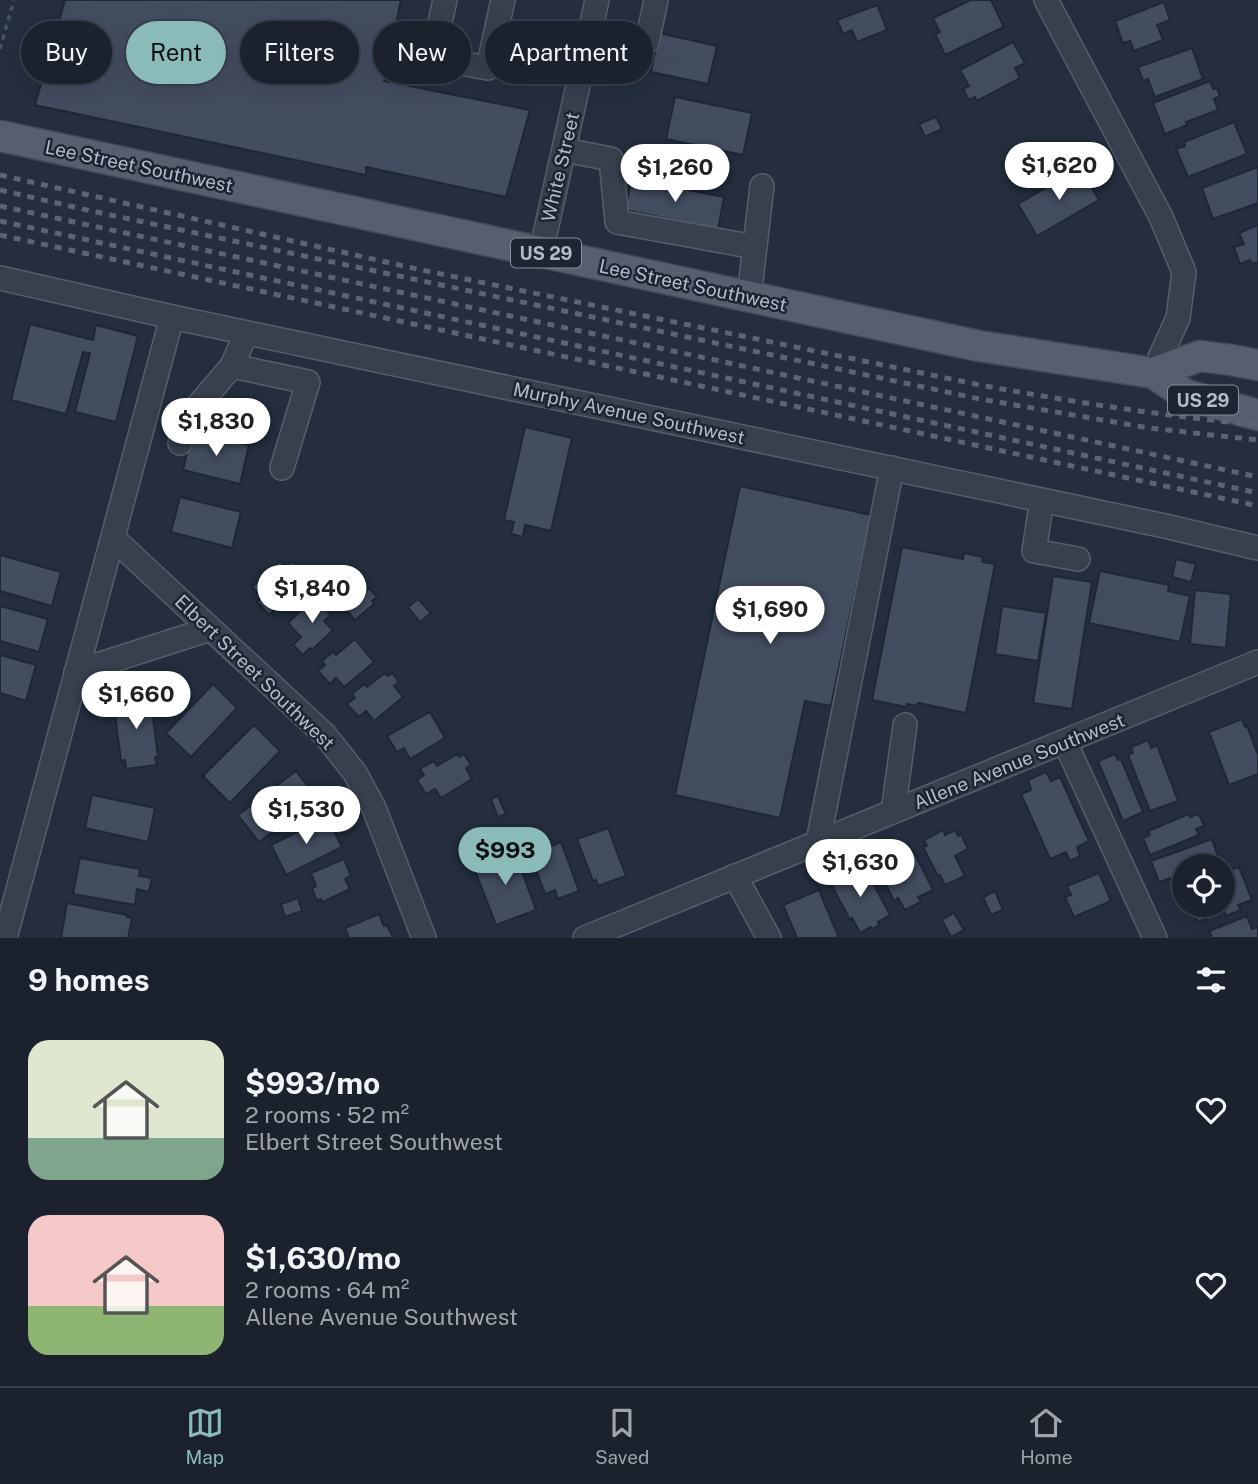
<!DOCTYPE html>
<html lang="en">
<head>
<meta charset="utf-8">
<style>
  body { margin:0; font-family:"Public Sans",sans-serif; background:#242a36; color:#f1f3f6; height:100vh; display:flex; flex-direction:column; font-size:26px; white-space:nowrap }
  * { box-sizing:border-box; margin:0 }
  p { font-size:23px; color:#a0a4aa }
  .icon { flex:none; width:38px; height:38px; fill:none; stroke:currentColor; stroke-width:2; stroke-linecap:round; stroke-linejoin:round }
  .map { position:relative; height:938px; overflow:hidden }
  .panel { display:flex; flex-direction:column; background:#1b222e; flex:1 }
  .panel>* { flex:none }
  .guide { position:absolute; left:21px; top:21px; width:700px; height:63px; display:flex; gap:14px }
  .tools { position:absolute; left:1172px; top:854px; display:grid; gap:14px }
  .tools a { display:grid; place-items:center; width:63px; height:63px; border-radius:50%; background:#1b222e; box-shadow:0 7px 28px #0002,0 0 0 2px #393f4a; font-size:35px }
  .price { position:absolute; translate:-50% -60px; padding:0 16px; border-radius:24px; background:#fff; color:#222; font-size:23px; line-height:46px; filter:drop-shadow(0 2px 4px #0008) }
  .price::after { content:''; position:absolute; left:50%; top:42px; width:21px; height:16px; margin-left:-10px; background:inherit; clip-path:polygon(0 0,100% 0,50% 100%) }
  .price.on { background:#8bbbb9; color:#111 }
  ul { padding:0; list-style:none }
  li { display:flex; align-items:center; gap:21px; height:175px; padding:0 28px }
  li span { display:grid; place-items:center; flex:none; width:196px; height:140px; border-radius:21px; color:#555 }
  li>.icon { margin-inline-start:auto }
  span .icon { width:84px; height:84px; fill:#fffc; stroke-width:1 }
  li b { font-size:30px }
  h2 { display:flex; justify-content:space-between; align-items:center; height:84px; padding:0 28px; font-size:30px }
  .chip { padding:0 24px; border-radius:32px; background:#1b222e; box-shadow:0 7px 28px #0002,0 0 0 2px #393f4a; font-size:24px; line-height:63px }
  .chip.on { background:#8bbbb9; color:#111 }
  .menu { display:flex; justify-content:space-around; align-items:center; height:98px; border-top:2px solid #393f4a; background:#1b222e; font-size:19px; color:#a0a4aa }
  .menu a { display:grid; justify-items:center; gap:4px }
  .menu .on { color:#8bbbb9 }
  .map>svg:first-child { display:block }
  .building { fill:#434d60; stroke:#1f2735; stroke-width:2 }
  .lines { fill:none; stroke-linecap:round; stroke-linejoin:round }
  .minor-casing { stroke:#565e6c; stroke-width:26 }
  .major-casing { stroke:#414957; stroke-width:33 }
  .path { stroke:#44585c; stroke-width:3.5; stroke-dasharray:5 5; stroke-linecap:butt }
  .minor { stroke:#38404e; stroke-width:23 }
  .major { stroke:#565f6e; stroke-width:30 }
  .rail { stroke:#5a6475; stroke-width:5; stroke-dasharray:7 7; stroke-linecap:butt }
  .labels { text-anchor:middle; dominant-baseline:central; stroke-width:5; stroke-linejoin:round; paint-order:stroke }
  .shield { fill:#1d2533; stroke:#878e9c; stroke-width:2 }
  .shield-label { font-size:18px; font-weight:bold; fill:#b4bbc9 }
  .street-label { font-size:19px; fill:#b4bbc9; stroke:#1d2533 }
</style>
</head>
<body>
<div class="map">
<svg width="1258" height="938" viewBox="0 0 1258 938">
  <rect width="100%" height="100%" fill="#242e3e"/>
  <g class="building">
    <polygon points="65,0 401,0 384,81 530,110 506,197 366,167 366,175 35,105"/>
    <polygon points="971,0 991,0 1004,27 945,55 935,34 940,32 933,18"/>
    <polygon points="1164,2 1170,20 1157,25 1163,40 1134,51 1130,41 1123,43 1115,21"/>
    <polygon points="877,5 887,30 857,42 852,30 843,34 837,20"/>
    <polygon points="659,33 717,46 708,84 651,72"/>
    <polygon points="1013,42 1025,63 1015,68 1020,78 977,101 975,97 969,100 963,89 969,86 960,70"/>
    <polygon points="1192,48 1203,79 1155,97 1148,79 1143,81 1138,67"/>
    <polygon points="1210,81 1213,89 1217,88 1220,96 1214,99 1218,110 1186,122 1187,125 1165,134 1153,103"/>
    <polygon points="675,97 752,113 743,155 666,139"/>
    <polygon points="936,117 942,129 925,137 919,124"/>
    <polygon points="1234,122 1247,154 1188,177 1176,149 1185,146 1184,142"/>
    <polygon points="1258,167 1258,203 1213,219 1202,188"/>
    <polygon points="1080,168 1099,200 1037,236 1018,204"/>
    <polygon points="632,179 724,197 718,229 625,210"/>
    <polygon points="1258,225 1258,262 1252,264 1250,260 1240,264 1234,247 1244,244 1239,233"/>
    <polygon points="30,324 93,340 96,325 138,336 116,422 75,412 90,353 83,352 66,414 11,400"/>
    <polygon points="525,427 572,438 551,531 525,525 523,537 511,534 514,522 504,520"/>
    <polygon points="192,431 249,445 240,484 183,470"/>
    <polygon points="740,486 871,515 831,706 805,701 780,818 675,795"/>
    <polygon points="180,497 241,512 232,548 171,532"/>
    <polygon points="902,547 963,559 964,553 983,557 982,562 995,564 966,713 918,703 917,706 907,704 906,707 872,700"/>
    <polygon points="0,555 61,572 52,606 0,591"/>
    <polygon points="1176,559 1196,564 1191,582 1172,577"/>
    <polygon points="280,561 286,567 292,561 308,578 269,615 257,602 262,597 252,587"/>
    <polygon points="1100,571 1169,585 1168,591 1190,596 1180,642 1089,623"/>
    <polygon points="1053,576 1092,582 1072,709 1033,703"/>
    <polygon points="369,588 377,597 372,601 374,604 355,620 346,610"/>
    <polygon points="1195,590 1231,594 1226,648 1190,644"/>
    <polygon points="318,594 331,608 327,611 331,615 324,621 333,630 312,650 310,648 303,655 293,645 301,637 288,623"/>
    <polygon points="418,599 431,613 420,622 408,607"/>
    <polygon points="0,606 48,619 39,652 0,641"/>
    <polygon points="1002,606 1046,613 1038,661 995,654"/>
    <polygon points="355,639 374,662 344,687 336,678 330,684 318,671 325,665 322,661 333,652 336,655"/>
    <polygon points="0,655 36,665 26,701 0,693"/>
    <polygon points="385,673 388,676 392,673 399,682 394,686 403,697 374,721 366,711 359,717 347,704 355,698 352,694 364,684 367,687"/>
    <polygon points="213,684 237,708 191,757 166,733"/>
    <polygon points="150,694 158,757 155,757 157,765 126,769 125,760 121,761 113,699"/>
    <polygon points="430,712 445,738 410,759 404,748 397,752 387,736"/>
    <polygon points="1242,719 1245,727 1247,726 1258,755 1258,774 1229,785 1209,732"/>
    <polygon points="254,725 280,751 230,803 203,776"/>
    <polygon points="1148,740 1151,748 1157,745 1178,801 1150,811 1128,755 1133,753 1131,747"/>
    <polygon points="457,754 459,757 464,754 471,765 466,768 472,779 441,798 435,789 426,794 417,780 424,775 420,769 434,761 437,766"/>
    <polygon points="1115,754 1118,760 1121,759 1143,812 1123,821 1098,761"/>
    <polygon points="296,771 317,799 259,842 238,815"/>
    <polygon points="1046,772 1051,781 1060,777 1089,841 1077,847 1080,856 1070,861 1066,852 1050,859 1021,794 1031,790 1028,780"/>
    <polygon points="92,795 155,808 148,842 85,828"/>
    <polygon points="498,796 506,814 498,817 491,799"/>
    <polygon points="1189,814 1190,817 1199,814 1204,826 1196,829 1199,835 1150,855 1143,838 1150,835 1148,831"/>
    <polygon points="327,817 342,847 286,875 271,845"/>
    <polygon points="608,828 626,876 598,886 596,880 593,881 577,839"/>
    <polygon points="943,830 945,835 955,830 958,836 961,834 968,849 955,856 965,876 945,885 940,875 938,876 923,847 927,846 924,840"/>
    <polygon points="1212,839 1219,860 1202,866 1185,866 1185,873 1159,882 1151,861"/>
    <polygon points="547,841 549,847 561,842 579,891 558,899 555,890 545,894 530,853 540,850 537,844"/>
    <polygon points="906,845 910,853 914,852 933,890 918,897 921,902 905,910 898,898 894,901 877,867 880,865 875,857 895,847 896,850"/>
    <polygon points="514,850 536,910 496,925 473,865"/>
    <polygon points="80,858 140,869 139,876 152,878 149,892 137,889 135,905 73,894"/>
    <polygon points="344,859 351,876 345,879 350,889 323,902 321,899 317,901 312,888 316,886 311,873"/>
    <polygon points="861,864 866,875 868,874 890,915 878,922 879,925 873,929 871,927 860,933 852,918 850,920 832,886 833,885 831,880"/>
    <polygon points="1239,867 1252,900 1238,905 1241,910 1226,916 1223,908 1220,910 1221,913 1198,922 1191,905 1223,905 1223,873"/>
    <polygon points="1099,873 1111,901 1074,917 1065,897 1071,895 1067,886"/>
    <polygon points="819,890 839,938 797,938 783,905"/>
    <polygon points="995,891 1003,910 991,915 983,897"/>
    <polygon points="298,898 302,911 285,917 281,904"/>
    <polygon points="67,903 127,915 127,917 132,918 128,938 61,938"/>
    <polygon points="954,913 964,930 951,937 942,920"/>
    <polygon points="379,914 384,926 387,925 393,938 349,938 345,928"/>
    <polygon points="1247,916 1252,929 1258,927 1258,938 1212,938 1209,931"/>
  </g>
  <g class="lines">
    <g class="minor-casing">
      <g id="minor">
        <polyline points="445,0 432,58 488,68 503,0"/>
        <polyline points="1046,0 1161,217 1184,272 1178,318 1153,373"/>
        <polyline points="647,42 656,0"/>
        <polyline points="391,49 432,58"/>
        <polyline points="564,150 611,159 617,222 755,247"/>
        <polyline points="541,252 597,0"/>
        <polyline points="0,278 172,317 1165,526 1258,548"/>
        <polyline points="749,297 762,186"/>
        <polyline points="232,366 308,382 282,468"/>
        <polyline points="190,415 249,429"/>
        <polyline points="180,443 190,415 232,366 246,333"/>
        <polyline points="1042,500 1034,551 1078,559"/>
        <polyline points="113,538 325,735 355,773 374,808 424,938"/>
        <polyline points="76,672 210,629"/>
        <polyline points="1065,742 1155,938"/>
        <polyline points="893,812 905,725"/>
        <polyline points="818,842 892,468"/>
        <polyline points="735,876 769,938"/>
        <polyline points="5,938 172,317"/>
        <polyline points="585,938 1258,662"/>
      </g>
    </g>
    <g class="major-casing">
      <g id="major">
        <polyline points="0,136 979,346 1153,373 1186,395 1258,415"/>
        <polyline points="1153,373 1200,356 1231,360 1258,365"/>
      </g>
    </g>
    <polyline class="path" points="0,49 14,0"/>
    <use href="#minor" class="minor"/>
    <use href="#major" class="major"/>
    <g class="rail">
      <path d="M0,175L417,269L980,385C1072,402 1165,416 1258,425"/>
      <polyline points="0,190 87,210 980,399 1149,428 1258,440"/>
      <polyline points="0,206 1258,477"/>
      <polyline points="0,221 1258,493"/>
      <polyline points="0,235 1258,506"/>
    </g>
  </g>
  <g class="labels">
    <g class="shield">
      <rect x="511" y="238.5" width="70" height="29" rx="5"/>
      <rect x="1168" y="385.5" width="70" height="29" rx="5"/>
    </g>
    <g class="shield-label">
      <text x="546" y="253">US 29</text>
      <text x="1203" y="400">US 29</text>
    </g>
    <g class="street-label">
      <text transform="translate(139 166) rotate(12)">Lee Street Southwest</text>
      <text transform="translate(560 167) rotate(-77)">White Street</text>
      <text transform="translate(693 285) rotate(12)">Lee Street Southwest</text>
      <text transform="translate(629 413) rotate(12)">Murphy Avenue Southwest</text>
      <text transform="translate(255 672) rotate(44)">Elbert Street Southwest</text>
      <text transform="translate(1019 761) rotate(-22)">Allene Avenue Southwest</text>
    </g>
  </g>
</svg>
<div class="tools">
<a><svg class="icon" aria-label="locate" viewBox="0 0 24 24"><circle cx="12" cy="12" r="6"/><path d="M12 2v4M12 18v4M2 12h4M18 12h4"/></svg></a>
</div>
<b class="price" style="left:1059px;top:202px">$1,620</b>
<b class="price" style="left:675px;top:204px">$1,260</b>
<b class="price" style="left:216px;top:458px">$1,830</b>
<b class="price" style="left:312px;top:625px">$1,840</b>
<b class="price" style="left:770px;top:646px">$1,690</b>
<b class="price" style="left:136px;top:731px">$1,660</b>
<b class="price" style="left:306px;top:846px">$1,530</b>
<b class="price on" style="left:505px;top:887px">$993</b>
<b class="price" style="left:860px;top:899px">$1,630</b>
<div class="guide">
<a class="chip">Buy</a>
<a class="chip on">Rent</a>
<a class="chip">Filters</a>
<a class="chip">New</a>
<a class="chip">Apartment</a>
</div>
</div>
<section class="panel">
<h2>9 homes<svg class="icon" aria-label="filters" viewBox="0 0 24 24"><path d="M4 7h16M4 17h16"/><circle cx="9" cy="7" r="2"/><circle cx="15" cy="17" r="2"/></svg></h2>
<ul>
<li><span style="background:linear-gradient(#dfe7d0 70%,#7fa58c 0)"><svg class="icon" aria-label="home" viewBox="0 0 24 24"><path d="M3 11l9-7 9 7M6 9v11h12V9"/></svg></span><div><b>$993/mo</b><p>2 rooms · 52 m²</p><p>Elbert Street Southwest</p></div><svg class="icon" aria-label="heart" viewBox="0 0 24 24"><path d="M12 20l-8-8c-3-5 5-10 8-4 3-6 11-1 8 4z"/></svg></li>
<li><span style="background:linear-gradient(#f6c9c9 65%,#8fb573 0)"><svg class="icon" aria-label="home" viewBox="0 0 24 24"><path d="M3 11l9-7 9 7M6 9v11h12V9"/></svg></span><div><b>$1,630/mo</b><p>2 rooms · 64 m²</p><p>Allene Avenue Southwest</p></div><svg class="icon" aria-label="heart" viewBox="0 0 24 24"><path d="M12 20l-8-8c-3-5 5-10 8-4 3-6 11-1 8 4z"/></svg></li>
</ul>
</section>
<nav class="menu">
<a class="on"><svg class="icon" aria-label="map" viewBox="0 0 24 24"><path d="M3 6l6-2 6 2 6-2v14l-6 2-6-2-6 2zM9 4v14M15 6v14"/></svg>Map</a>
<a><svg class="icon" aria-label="saved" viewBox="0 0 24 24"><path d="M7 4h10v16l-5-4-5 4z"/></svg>Saved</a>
<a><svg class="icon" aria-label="home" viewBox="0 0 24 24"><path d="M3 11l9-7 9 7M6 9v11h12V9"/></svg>Home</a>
</nav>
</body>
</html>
